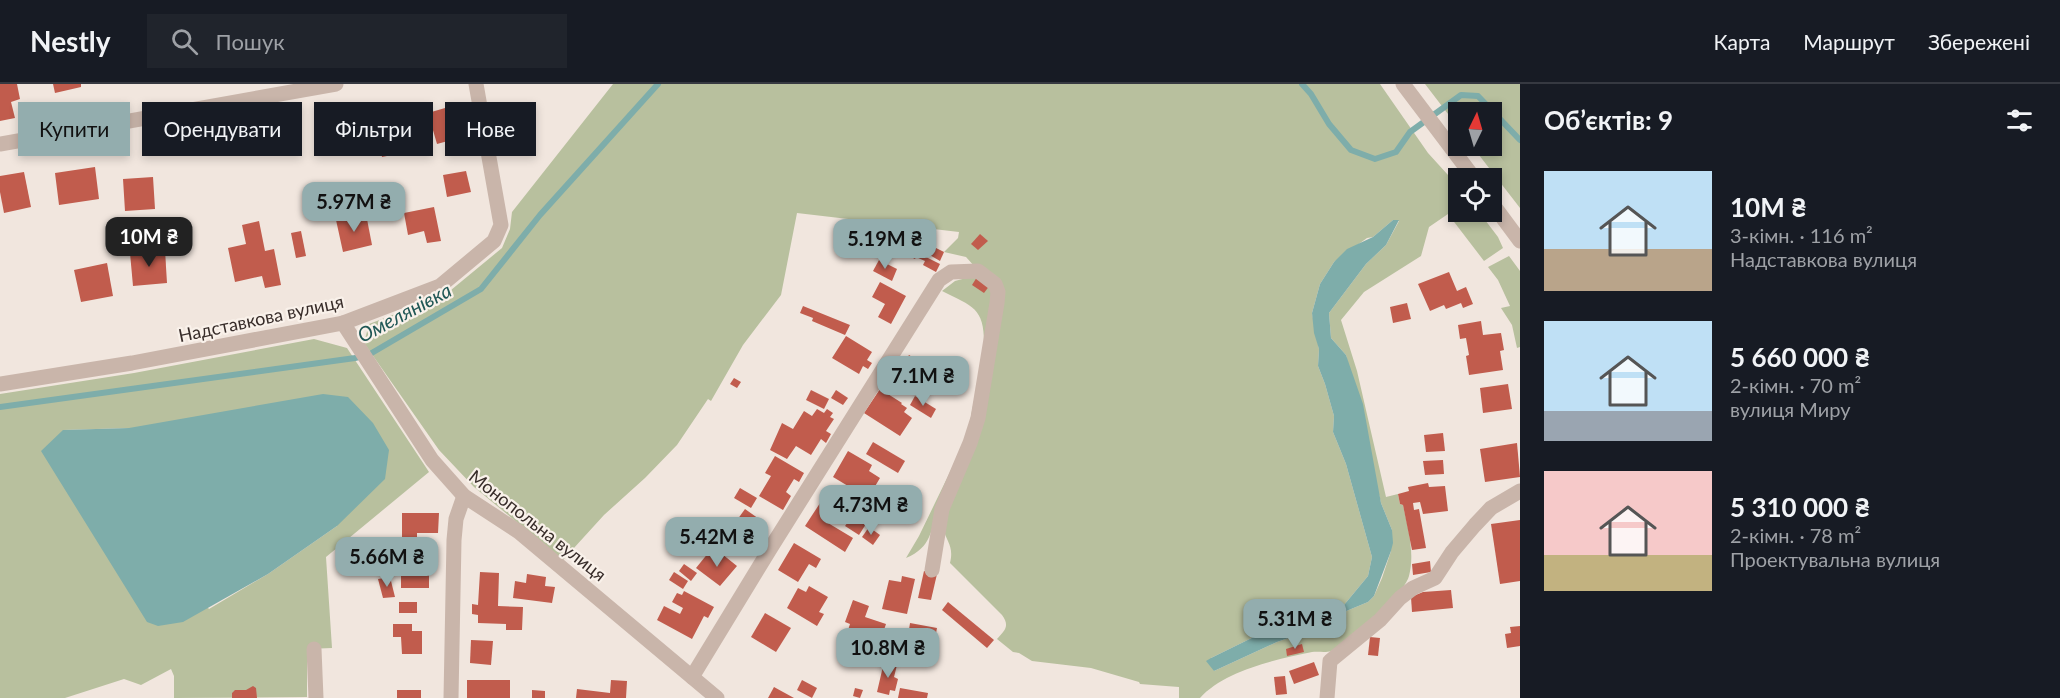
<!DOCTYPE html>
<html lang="uk">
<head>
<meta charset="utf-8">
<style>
  body { margin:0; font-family:Lato,sans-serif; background:#20242c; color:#f1f3f6; height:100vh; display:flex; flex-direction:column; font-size:22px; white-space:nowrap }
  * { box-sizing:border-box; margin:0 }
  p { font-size:20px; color:#9ea1a6 }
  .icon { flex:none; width:33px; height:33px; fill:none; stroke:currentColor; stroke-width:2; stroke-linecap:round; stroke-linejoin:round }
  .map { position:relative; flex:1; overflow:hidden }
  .side { display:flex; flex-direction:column; background:#171b24; width:540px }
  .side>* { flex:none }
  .top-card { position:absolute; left:18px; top:18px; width:570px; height:54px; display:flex; gap:12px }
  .needle { width:39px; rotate:5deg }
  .controls { position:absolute; left:1448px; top:18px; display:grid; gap:12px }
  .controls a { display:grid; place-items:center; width:54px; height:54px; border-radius:0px; background:#171b24; box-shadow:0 3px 9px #0003; font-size:30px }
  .price { position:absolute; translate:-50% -51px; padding:0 14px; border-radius:12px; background:#93adae; color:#111; font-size:20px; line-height:39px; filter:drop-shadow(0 2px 3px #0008) }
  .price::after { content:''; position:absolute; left:50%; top:36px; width:18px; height:14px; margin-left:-9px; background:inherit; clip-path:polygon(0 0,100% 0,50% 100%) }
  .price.selected { background:#222; color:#fff }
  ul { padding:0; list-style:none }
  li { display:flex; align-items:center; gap:18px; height:150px; padding:0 24px }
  li span { display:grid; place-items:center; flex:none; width:168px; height:120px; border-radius:0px; color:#555 }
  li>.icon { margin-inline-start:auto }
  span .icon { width:72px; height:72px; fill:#fffc; stroke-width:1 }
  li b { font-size:26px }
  h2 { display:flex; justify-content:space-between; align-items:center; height:72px; padding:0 24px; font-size:26px }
  .tag { padding:0 21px; border-radius:0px; background:#171b24; box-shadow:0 3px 9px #0003; font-size:21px; line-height:54px }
  .tag.selected { background:#93adae; color:#111 }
  header { display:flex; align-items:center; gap:36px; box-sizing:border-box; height:84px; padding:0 30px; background:#171b24; border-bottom:2px solid #363941 }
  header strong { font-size:28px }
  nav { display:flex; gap:33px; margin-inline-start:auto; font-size:21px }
  .search { width:420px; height:54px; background:#20242c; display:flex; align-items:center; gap:15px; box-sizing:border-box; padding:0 21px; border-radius:0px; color:#9ea1a6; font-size:22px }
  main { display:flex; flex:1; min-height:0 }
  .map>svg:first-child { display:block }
  .green { fill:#b8c09e; fill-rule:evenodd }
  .water { fill:#7eadaa }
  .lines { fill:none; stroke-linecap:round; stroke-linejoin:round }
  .stream { stroke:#7eadaa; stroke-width:6 }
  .building { fill:#c15c4d }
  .minor { stroke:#c9b5aa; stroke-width:15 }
  .labels { text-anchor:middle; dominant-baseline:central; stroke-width:4.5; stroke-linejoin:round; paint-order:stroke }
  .street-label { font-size:18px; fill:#372c29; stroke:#f9f1ea }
  .water-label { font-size:20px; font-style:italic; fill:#205755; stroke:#f9f1ea }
</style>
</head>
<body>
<header>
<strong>Nestly</strong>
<div class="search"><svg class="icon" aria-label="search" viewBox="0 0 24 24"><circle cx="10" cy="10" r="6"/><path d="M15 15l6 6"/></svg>Пошук</div>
<nav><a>Карта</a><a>Маршрут</a><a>Збережені</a></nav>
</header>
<main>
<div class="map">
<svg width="1520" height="614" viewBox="0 0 1520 614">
  <rect width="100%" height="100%" fill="#f1e6de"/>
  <g class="green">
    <path d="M613,0H1380L1428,69L1458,102V128H1479L1498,153L1503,164L1484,177L1448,130L1429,143L1421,172L1364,208L1341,236L1357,287L1386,413L1398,410L1400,420L1403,421C1408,444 1415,469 1409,492C1405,507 1372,536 1360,546C1352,552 1340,565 1331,567C1325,569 1318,567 1312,568C1277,575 1224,587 1200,614H1179V603L1140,600L1139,598L1091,584L1032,577L1019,569L1013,568L997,555C1005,546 1010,542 1002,531L950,479C954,462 947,459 943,444L1003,214L966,173L944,168L958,154L959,148L797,129L781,211L743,261L711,317L708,315L677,361L645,394L604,431L563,476L474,403L439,366L364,259L369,240L445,211L502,164L510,145L512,128ZM1393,136L1399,137L1386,161L1366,180L1329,229L1331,254L1346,271L1381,419L1392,446L1391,467L1382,494L1374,512L1368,518L1320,538L1297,551L1277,558L1214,587L1211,574L1270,545L1297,535L1324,530L1344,521L1368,492L1372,473L1346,380L1333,348L1334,332L1325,300L1318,282L1319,265L1312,229L1320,200L1334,178L1367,154L1373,153Z"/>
    <polygon points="1425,0 1520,0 1520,124 1472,62 1491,62 1491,28 1458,28 1458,43"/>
    <polygon points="1509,172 1520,187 1520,263 1517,264 1512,241 1501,224 1510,222 1498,196 1488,183"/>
    <path d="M977,191C988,196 992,200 994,212C986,259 984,310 968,356C960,379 948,401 939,424C930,447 932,463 906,474L919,452L967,353L984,264C985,224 974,223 942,207L955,197Z"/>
    <path d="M314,255L347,264L429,388L326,473L332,564L307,565V613L174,614V592L171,585L141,601L124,595L65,614H0V310L134,289ZM129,344L337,442L268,490L209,525L63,346Z"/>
  </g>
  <g class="water">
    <polygon points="1393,136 1399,136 1386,161 1366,180 1329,229 1331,254 1346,271 1363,320 1381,419 1392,446 1393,459 1391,467 1374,512 1368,518 1320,538 1297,551 1277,558 1214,587 1206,577 1211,574 1270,545 1297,535 1324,530 1344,521 1368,492 1372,473 1346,380 1333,348 1334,332 1325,300 1318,282 1319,265 1314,249 1312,229 1320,200 1334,178 1347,165 1373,153"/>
    <polygon points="323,310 348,313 373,339 389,366 385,395 337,442 268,490 183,538 158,542 147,538 41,367 63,346 129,344"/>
  </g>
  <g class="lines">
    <g class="stream">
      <polyline points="1302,0 1311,10 1329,40 1351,66 1375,75 1396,68 1410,48 1461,11 1478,12 1520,56"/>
      <polyline points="0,323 355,274 370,270 481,205 540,131 658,0"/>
    </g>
  </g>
  <g class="building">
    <polygon points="0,0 17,0 20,15 11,18 15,34 0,37"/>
    <polygon points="53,0 81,0 81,3 55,9"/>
    <polygon points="445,24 447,31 459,28 466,52 437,60 428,29"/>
    <polygon points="404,28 412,67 382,73 375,34"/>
    <polygon points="95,83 99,115 59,121 55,89"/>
    <polygon points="466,87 471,108 447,113 443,91"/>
    <polygon points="24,88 31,123 4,129 0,108 0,92"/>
    <polygon points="153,93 155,125 125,127 123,95"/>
    <polygon points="434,123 441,157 427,159 424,147 408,151 404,129"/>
    <polygon points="366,130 372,161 343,168 336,136"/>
    <polygon points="259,137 265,167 274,165 281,201 265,204 262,192 235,198 228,164 246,160 242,141"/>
    <polygon points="301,147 306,172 296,174 291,149"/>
    <polygon points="980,150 988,157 978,166 971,160"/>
    <polygon points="932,162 944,168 940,177 928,170"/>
    <polygon points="906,163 940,180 936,188 923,181 925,177 916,173 915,175 903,169"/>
    <polygon points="165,166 167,199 133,202 130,169"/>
    <polygon points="879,176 897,185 892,197 873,187"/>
    <polygon points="107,179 113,212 81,218 74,186"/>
    <polygon points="1449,188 1457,207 1466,203 1473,220 1463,224 1461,219 1446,225 1444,221 1430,227 1418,200"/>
    <polygon points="977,193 990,201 984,209 972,201"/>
    <polygon points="880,198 906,212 891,240 878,233 885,220 872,213"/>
    <polygon points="1407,219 1411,235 1393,239 1390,223"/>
    <polygon points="803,222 850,241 845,251 812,237 813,234 800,229"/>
    <polygon points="1481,237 1483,251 1501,249 1504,266 1500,267 1503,286 1469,291 1466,272 1469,271 1466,254 1460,255 1458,241"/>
    <polygon points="846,252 872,268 867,276 872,279 868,285 863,282 859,290 832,274"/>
    <polygon points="909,271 928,283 914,305 895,293"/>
    <polygon points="734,294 741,298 737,304 730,300"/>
    <polygon points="1508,300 1512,325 1483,329 1480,304"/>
    <polygon points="880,305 902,319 901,320 907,324 904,328 912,334 900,352 864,329"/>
    <polygon points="811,306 829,315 824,325 806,316"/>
    <polygon points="836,306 848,314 843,321 831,314"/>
    <polygon points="915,312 936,325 931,334 910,321"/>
    <polygon points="817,325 824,329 827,325 833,329 830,333 834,335 826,347 831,350 826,359 821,355 811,371 796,362 787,375 770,366 782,339 793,345 804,327 812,332"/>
    <polygon points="1443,349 1445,367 1426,368 1424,351"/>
    <polygon points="873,358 905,377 898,389 866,370"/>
    <polygon points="1517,359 1520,393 1485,398 1480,365"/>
    <polygon points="848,367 872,381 869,387 880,394 868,414 833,393"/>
    <polygon points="775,372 804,389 799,398 794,395 786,408 791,412 783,426 759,412 771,392 765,389"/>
    <polygon points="1443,376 1444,390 1425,391 1423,377"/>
    <polygon points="1428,399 1429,403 1445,402 1448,427 1423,430 1420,418 1413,419 1414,426 1419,425 1426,464 1412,466 1403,421 1400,420 1398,410 1409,407 1408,403"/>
    <polygon points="740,404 757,414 751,424 734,414"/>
    <polygon points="832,408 841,414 840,420 828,439 853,454 845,468 805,442 826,410 827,411"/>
    <polygon points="849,413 873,426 870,431 865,428 863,433 844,423"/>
    <polygon points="745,425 766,440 748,465 727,450"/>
    <polygon points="402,429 439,429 438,449 417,449 417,462 402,462"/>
    <polygon points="853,431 866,440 859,451 845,442"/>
    <polygon points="1520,436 1520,497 1500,500 1491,440"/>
    <polygon points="869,443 880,451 873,461 862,453"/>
    <polygon points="710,449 724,460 716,470 702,459"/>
    <polygon points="794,459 821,475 816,484 809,480 798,498 778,486"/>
    <rect x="401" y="466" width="28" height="38"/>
    <polygon points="709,468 718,475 722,470 737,482 720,502 696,484"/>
    <polygon points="1430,477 1431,488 1413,491 1412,480"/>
    <polygon points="684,480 697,489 691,497 679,487"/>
    <polygon points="924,487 937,490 931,516 918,514"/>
    <polygon points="480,488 499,489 498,522 523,523 522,546 506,546 506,540 478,539 478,531 472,530 472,520 478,521"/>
    <polygon points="674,488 688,497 683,505 669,496"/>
    <polygon points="527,490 546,493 545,502 555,503 552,519 513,514 515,497 526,499"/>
    <polygon points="902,492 915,495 907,530 882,525 889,496 901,498"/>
    <polygon points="390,493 395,513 383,514 378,495"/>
    <polygon points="809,502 828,513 819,528 824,530 817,542 787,524 798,504 806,508"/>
    <polygon points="1451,506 1453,524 1412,528 1411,513 1423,508"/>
    <polygon points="684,507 714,523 708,534 704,532 692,555 657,536 664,522 680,530 683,524 672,518 677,509 682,511"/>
    <polygon points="853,516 869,522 865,533 886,540 874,575 842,564 850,540 845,538"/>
    <rect x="399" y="518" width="18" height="11"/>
    <polygon points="948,518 994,556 987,564 942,526"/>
    <polygon points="765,529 791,544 776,568 751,553"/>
    <polygon points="910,539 937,544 930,582 904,578"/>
    <polygon points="393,540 412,540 412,547 422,547 422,570 402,570 401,553 393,553"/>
    <polygon points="1520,542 1520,562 1507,564 1505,550 1511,549 1510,543"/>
    <polygon points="1370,553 1380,554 1378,572 1368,571"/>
    <polygon points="471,556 493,557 491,581 470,579"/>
    <polygon points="1302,560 1304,568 1287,572 1286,565"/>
    <polygon points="884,578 897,581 894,593 898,595 895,607 890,606 889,611 877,608"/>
    <polygon points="1314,578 1319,591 1294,600 1289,587"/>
    <polygon points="1285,592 1287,610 1276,611 1274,593"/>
    <rect x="467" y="596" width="43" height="18"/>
    <polygon points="611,596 627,597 626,614 576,614 577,605 610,609"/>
    <polygon points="802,596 817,604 812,614 797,606"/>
    <polygon points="253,602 256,604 257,614 232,614 232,609 235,606 246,606"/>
    <polygon points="774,603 794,614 768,614"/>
    <polygon points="855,604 863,606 860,614 853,612"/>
    <polygon points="900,604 928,609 927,614 898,614"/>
    <rect x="397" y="606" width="24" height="8"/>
    <polygon points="532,606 545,607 545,614 532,614"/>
  </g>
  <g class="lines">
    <g class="minor">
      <polyline points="1403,0 1474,94"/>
      <polyline points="0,60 336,0"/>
      <polyline points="1491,118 1520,157"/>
      <polyline points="343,239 432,376 464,412 519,448 717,614"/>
      <polyline points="0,300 132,279 343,239 440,202 494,157 501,141 476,0"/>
      <polyline points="314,565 316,614"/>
      <polyline points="692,593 770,465 939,196 951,188 978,187 995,200 998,208 997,219 978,334 970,359 942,425 932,486"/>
      <polyline points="451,614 454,456 456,435 464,412"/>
      <polyline points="1327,614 1330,577 1380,536 1400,514 1413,504 1435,494 1452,468 1475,441 1491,424 1520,407"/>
    </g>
  </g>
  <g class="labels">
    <g class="street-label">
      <text transform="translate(261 234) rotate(-12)">Надставкова вулиця</text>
      <text transform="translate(538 441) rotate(38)">Монопольна вулиця</text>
    </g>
    <g class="water-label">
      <text transform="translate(404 228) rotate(-28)">Омелянівка</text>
    </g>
  </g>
</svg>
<div class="controls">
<a><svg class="needle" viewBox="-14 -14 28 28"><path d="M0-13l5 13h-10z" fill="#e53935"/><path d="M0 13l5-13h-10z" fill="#9ea1a6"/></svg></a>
<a><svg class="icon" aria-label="locate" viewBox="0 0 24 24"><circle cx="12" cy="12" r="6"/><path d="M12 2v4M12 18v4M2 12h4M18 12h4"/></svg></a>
</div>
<b class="price" style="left:354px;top:149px">5.97M ₴</b>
<b class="price selected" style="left:149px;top:184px">10M ₴</b>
<b class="price" style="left:885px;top:186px">5.19M ₴</b>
<b class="price" style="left:923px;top:323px">7.1M ₴</b>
<b class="price" style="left:871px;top:452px">4.73M ₴</b>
<b class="price" style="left:717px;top:484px">5.42M ₴</b>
<b class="price" style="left:387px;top:504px">5.66M ₴</b>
<b class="price" style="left:1295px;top:566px">5.31M ₴</b>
<b class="price" style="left:888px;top:595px">10.8M ₴</b>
<div class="top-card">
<a class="tag selected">Купити</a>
<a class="tag">Орендувати</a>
<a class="tag">Фільтри</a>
<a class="tag">Нове</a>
</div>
</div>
<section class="side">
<h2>Об’єктів: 9<svg class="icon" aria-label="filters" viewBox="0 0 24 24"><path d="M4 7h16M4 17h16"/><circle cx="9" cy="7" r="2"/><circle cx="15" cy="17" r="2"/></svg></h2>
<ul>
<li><span style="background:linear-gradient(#bfe0f5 65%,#b9a48a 0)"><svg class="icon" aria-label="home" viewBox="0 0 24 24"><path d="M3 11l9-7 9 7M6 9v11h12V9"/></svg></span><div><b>10M ₴</b><p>3-кімн. · 116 m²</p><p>Надставкова вулиця</p></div></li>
<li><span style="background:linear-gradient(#bfe0f5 75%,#9aa5b1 0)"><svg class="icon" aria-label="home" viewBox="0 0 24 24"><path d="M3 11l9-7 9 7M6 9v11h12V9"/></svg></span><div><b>5 660 000 ₴</b><p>2-кімн. · 70 m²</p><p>вулиця Миру</p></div></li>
<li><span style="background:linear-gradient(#f6c9c9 70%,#c2b280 0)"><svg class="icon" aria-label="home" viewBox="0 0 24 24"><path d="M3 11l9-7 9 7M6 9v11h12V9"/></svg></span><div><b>5 310 000 ₴</b><p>2-кімн. · 78 m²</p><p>Проектувальна вулиця</p></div></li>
</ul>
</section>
</main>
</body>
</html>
